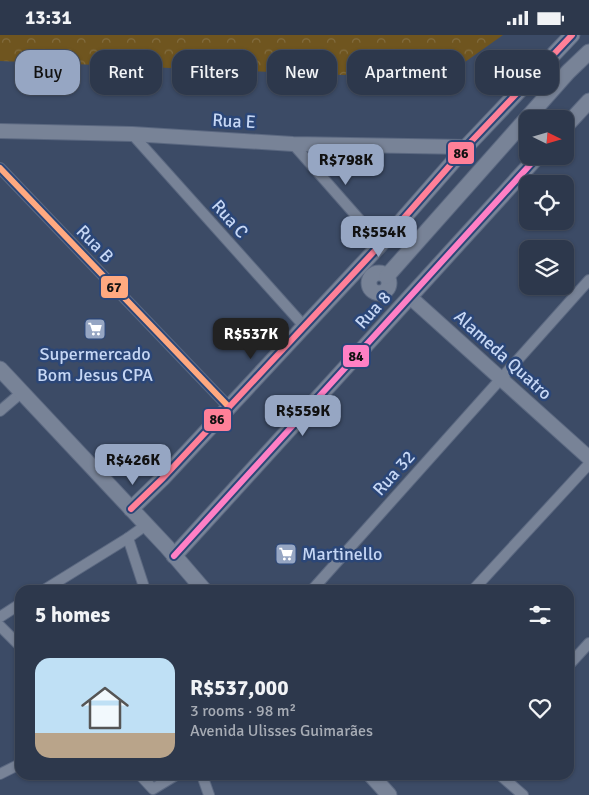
<!DOCTYPE html>
<html lang="en">
<head>
<meta charset="utf-8">
<style>
  body { margin:0; font-family:Signika,sans-serif; background:#353f53; color:#f1f3f6; height:100vh; display:flex; flex-direction:column; font-size:19px; white-space:nowrap }
  * { box-sizing:border-box; margin:0 }
  p { font-size:16px; color:#a7acb5 }
  .icon { flex:none; width:28px; height:28px; fill:none; stroke:currentColor; stroke-width:2; stroke-linecap:round; stroke-linejoin:round }
  .map { position:relative; flex:1; overflow:hidden }
  .panel { position:absolute; left:15px; top:550px; width:559px; height:195px; display:flex; flex-direction:column; background:#2d384c; border-radius:15px; box-shadow:0 1px 4px #0004,0 0 0 1px #485264 }
  .panel>* { flex:none }
  .guide { position:absolute; left:15px; top:15px; width:560px; height:45px; display:flex; gap:10px }
  .needle { width:32px; rotate:95deg }
  .tools { position:absolute; left:519px; top:75px; display:grid; gap:10px }
  .tools a { display:grid; place-items:center; width:55px; height:55px; border-radius:10px; background:#2d384c; box-shadow:0 1px 4px #0004,0 0 0 1px #485264; font-size:25px }
  .price { position:absolute; translate:-50% -42px; padding:0 11px; border-radius:10px; background:#96a6c3; color:#111; font-size:16px; line-height:32px; filter:drop-shadow(0 1px 2px #0008) }
  .price::after { content:''; position:absolute; left:50%; top:30px; width:15px; height:11px; margin-left:-8px; background:inherit; clip-path:polygon(0 0,100% 0,50% 100%) }
  .price.on { background:#222; color:#fff }
  ul { padding:0; list-style:none }
  li { display:flex; align-items:center; gap:15px; height:125px; padding:0 20px }
  li span { display:grid; place-items:center; flex:none; width:140px; height:100px; border-radius:15px; color:#555 }
  li>.icon { margin-inline-start:auto }
  span .icon { width:60px; height:60px; fill:#fffc; stroke-width:1 }
  li b { font-size:21px }
  h2 { display:flex; justify-content:space-between; align-items:center; height:60px; padding:0 20px; font-size:21px }
  .tag { padding:0 18px; border-radius:15px; background:#2d384c; box-shadow:0 1px 4px #0004,0 0 0 1px #485264; font-size:18px; line-height:45px }
  .tag.on { background:#96a6c3; color:#111 }
  .status { display:flex; justify-content:space-between; align-items:center; height:35px; padding:0 25px; background:#2d384c; direction:ltr }
  .status svg { height:14px; fill:currentColor }
  .map>svg:first-child { display:block }
  .park { fill:url(#park-crowns) }
  .lines { fill:none; stroke-linecap:round; stroke-linejoin:round }
  .minor-casing { stroke:#5b6880; stroke-width:12 }
  .tertiary-casing { stroke:#5b6880; stroke-width:16 }
  .secondary-casing { stroke:#5b6880; stroke-width:17 }
  .minor { stroke:#788397; stroke-width:10 }
  .tertiary { stroke:#788397; stroke-width:14 }
  .secondary { stroke:#788397; stroke-width:15 }
  .bus-1-casing { stroke:#2b4677; stroke-width:10 }
  .bus-2-casing { stroke:#2b4677; stroke-width:10 }
  .bus-3-casing { stroke:#2b4677; stroke-width:10 }
  .bus-1 { stroke:#ffa980; stroke-width:6 }
  .bus-2 { stroke:#ff8098; stroke-width:6 }
  .bus-3 { stroke:#ff80c5; stroke-width:6 }
  .labels { text-anchor:middle; dominant-baseline:central; stroke-width:5; stroke-linejoin:round; paint-order:stroke }
  .street-label { font-size:18px; fill:#c6d7f5; stroke:#2b4677 }
  .poi-label { font-size:18px; fill:#c6d7f5; stroke:#2b4677 }
  .line-badge { stroke:#2b4677; stroke-width:2 }
  .pale-badge-label { font-size:14px; text-anchor:middle; font-weight:bold; fill:#111 }
</style>
</head>
<body>
<div class="status"><b>13:31</b><svg viewBox="0 0 49 12"><path d="M0 12V9h3v3zM5 12V6h3v6zM10 12V3h3v9zM15 12V0h3v12zM26 1h20v11H26zM47 4h2v5h-2z"/></svg></div>
<div class="map">
<svg width="589" height="760" viewBox="0 0 589 760">
  <defs>
    <pattern id="park-crowns" width="20" height="18" patternUnits="userSpaceOnUse" patternTransform="scale(1.25)"><rect width="20" height="18" fill="#6f551f"/><path d="M2 6a3 3 0 1 1 6 0M12 15a3 3 0 1 1 6 0" fill="none" stroke="#826d40"/></pattern>
  </defs>
  <rect width="100%" height="100%" fill="#3c4b66"/>
  <polygon class="park" points="0,0 503,0 441,44 0,26"/>
  <g class="lines">
    <g class="minor-casing">
      <g id="minor">
        <polyline points="132,99 304,291"/>
        <polyline points="293,109 381,209"/>
        <polyline points="0,133 229,372"/>
        <polyline points="0,376 21,358"/>
        <polyline points="128,503 145,555"/>
        <polyline points="44,555 128,503 146,490"/>
        <polyline points="312,555 589,245"/>
        <polyline points="473,555 589,429"/>
        <polyline points="0,582 20,569"/>
        <polyline points="0,591 20,611"/>
        <polyline points="569,630 589,608"/>
        <polyline points="0,739 20,729"/>
        <polyline points="140,740 153,754 176,740"/>
        <polyline points="202,740 209,760"/>
        <polyline points="500,740 523,760"/>
      </g>
    </g>
    <g class="tertiary-casing">
      <g id="tertiary">
        <polyline points="0,96 132,99 293,109 466,112"/>
        <polyline points="410,262 589,423"/>
      </g>
    </g>
    <g class="secondary-casing">
      <g id="secondary">
        <polyline points="565,92 589,66"/>
        <circle cx="379" cy="248" r="10"/>
        <polyline points="387,241 568,37 589,17"/>
        <polyline points="0,334 167,512 204,555"/>
        <polyline points="131,474 163,443 381,209 466,112 572,0"/>
        <polyline points="174,521 538,121"/>
        <polyline points="371,740 389,760"/>
      </g>
    </g>
    <use href="#minor" class="minor"/>
    <use href="#tertiary" class="tertiary"/>
    <use href="#secondary" class="secondary"/>
    <g class="bus-1-casing">
      <polyline id="bus-1" points="0,133 229,372"/>
    </g>
    <g class="bus-2-casing">
      <polyline id="bus-2" points="131,474 163,443 381,209 466,112 572,0"/>
    </g>
    <g class="bus-3-casing">
      <polyline id="bus-3" points="174,521 538,121"/>
    </g>
    <use href="#bus-1" class="bus-1"/>
    <use href="#bus-2" class="bus-2"/>
    <use href="#bus-3" class="bus-3"/>
  </g>
  <defs>
    <g id="supermarket-square" transform="scale(1.125)"><rect x="-9" y="-9" width="18" height="18" rx="4" fill="#96a6c3" stroke="#2b4677"/><path d="M-6-5.5h2.5l.6 2H6L4.5 2H-2.5L-4.4-4H-6ZM-1.5 3.2a1.3 1.3 0 1 0 .1 0ZM3 3.2a1.3 1.3 0 1 0 .1 0Z" fill="#fff"/></g>
  </defs>
  <g fill-rule="evenodd">
    <use href="#supermarket-square" x="95" y="294"/>
    <use href="#supermarket-square" x="286" y="519"/>
  </g>
  <g class="labels">
    <g class="street-label">
      <text transform="translate(234 86) rotate(3)">Rua E</text>
      <text transform="translate(230 184) rotate(48)">Rua C</text>
      <text transform="translate(95 209) rotate(46)">Rua B</text>
      <text transform="translate(373 275) rotate(-48)">Rua 8</text>
      <text transform="translate(503 320) rotate(42)">Alameda Quatro</text>
      <text transform="translate(394 438) rotate(-48)">Rua 32</text>
    </g>
    <g class="poi-label">
      <text x="95" y="319">Supermercado<tspan x="95" dy="21">Bom Jesus CPA</tspan></text>
      <text x="302" y="519" text-anchor="start">Martinello</text>
    </g>
  </g>
  <g class="line-badge">
    <rect x="447" y="106" width="28" height="24" rx="5" fill="#ff8098"/>
    <rect x="100" y="240" width="29" height="24" rx="5" fill="#ffa980"/>
    <rect x="342" y="309" width="28" height="24" rx="5" fill="#ff80c5"/>
    <rect x="203" y="373" width="29" height="24" rx="5" fill="#ff8098"/>
  </g>
  <g class="pale-badge-label">
    <text x="461" y="123">86</text>
    <text x="114" y="257">67</text>
    <text x="356" y="326">84</text>
    <text x="217" y="389">86</text>
  </g>
</svg>
<div class="tools">
<a><svg class="needle" viewBox="-14 -14 28 28"><path d="M0-13l5 13h-10z" fill="#e53935"/><path d="M0 13l5-13h-10z" fill="#a7acb5"/></svg></a>
<a><svg class="icon" aria-label="locate" viewBox="0 0 24 24"><circle cx="12" cy="12" r="6"/><path d="M12 2v4M12 18v4M2 12h4M18 12h4"/></svg></a>
<a><svg class="icon" aria-label="layers" viewBox="0 0 24 24"><path d="M12 4l9 5-9 5-9-5zM3 14l9 5 9-5"/></svg></a>
</div>
<b class="price" style="left:346px;top:151px">R$798K</b>
<b class="price" style="left:379px;top:223px">R$554K</b>
<b class="price on" style="left:251px;top:325px">R$537K</b>
<b class="price" style="left:303px;top:402px">R$559K</b>
<b class="price" style="left:133px;top:451px">R$426K</b>
<div class="guide">
<a class="tag on">Buy</a>
<a class="tag">Rent</a>
<a class="tag">Filters</a>
<a class="tag">New</a>
<a class="tag">Apartment</a>
<a class="tag">House</a>
</div>
<section class="panel">
<h2>5 homes<svg class="icon" aria-label="filters" viewBox="0 0 24 24"><path d="M4 7h16M4 17h16"/><circle cx="9" cy="7" r="2"/><circle cx="15" cy="17" r="2"/></svg></h2>
<ul>
<li><span style="background:linear-gradient(#bfe0f5 75%,#b9a48a 0)"><svg class="icon" aria-label="home" viewBox="0 0 24 24"><path d="M3 11l9-7 9 7M6 9v11h12V9"/></svg></span><div><b>R$537,000</b><p>3 rooms · 98 m²</p><p>Avenida Ulisses Guimarães</p></div><svg class="icon" aria-label="heart" viewBox="0 0 24 24"><path d="M12 20l-8-8c-3-5 5-10 8-4 3-6 11-1 8 4z"/></svg></li>
</ul>
</section>
</div>
</body>
</html>
